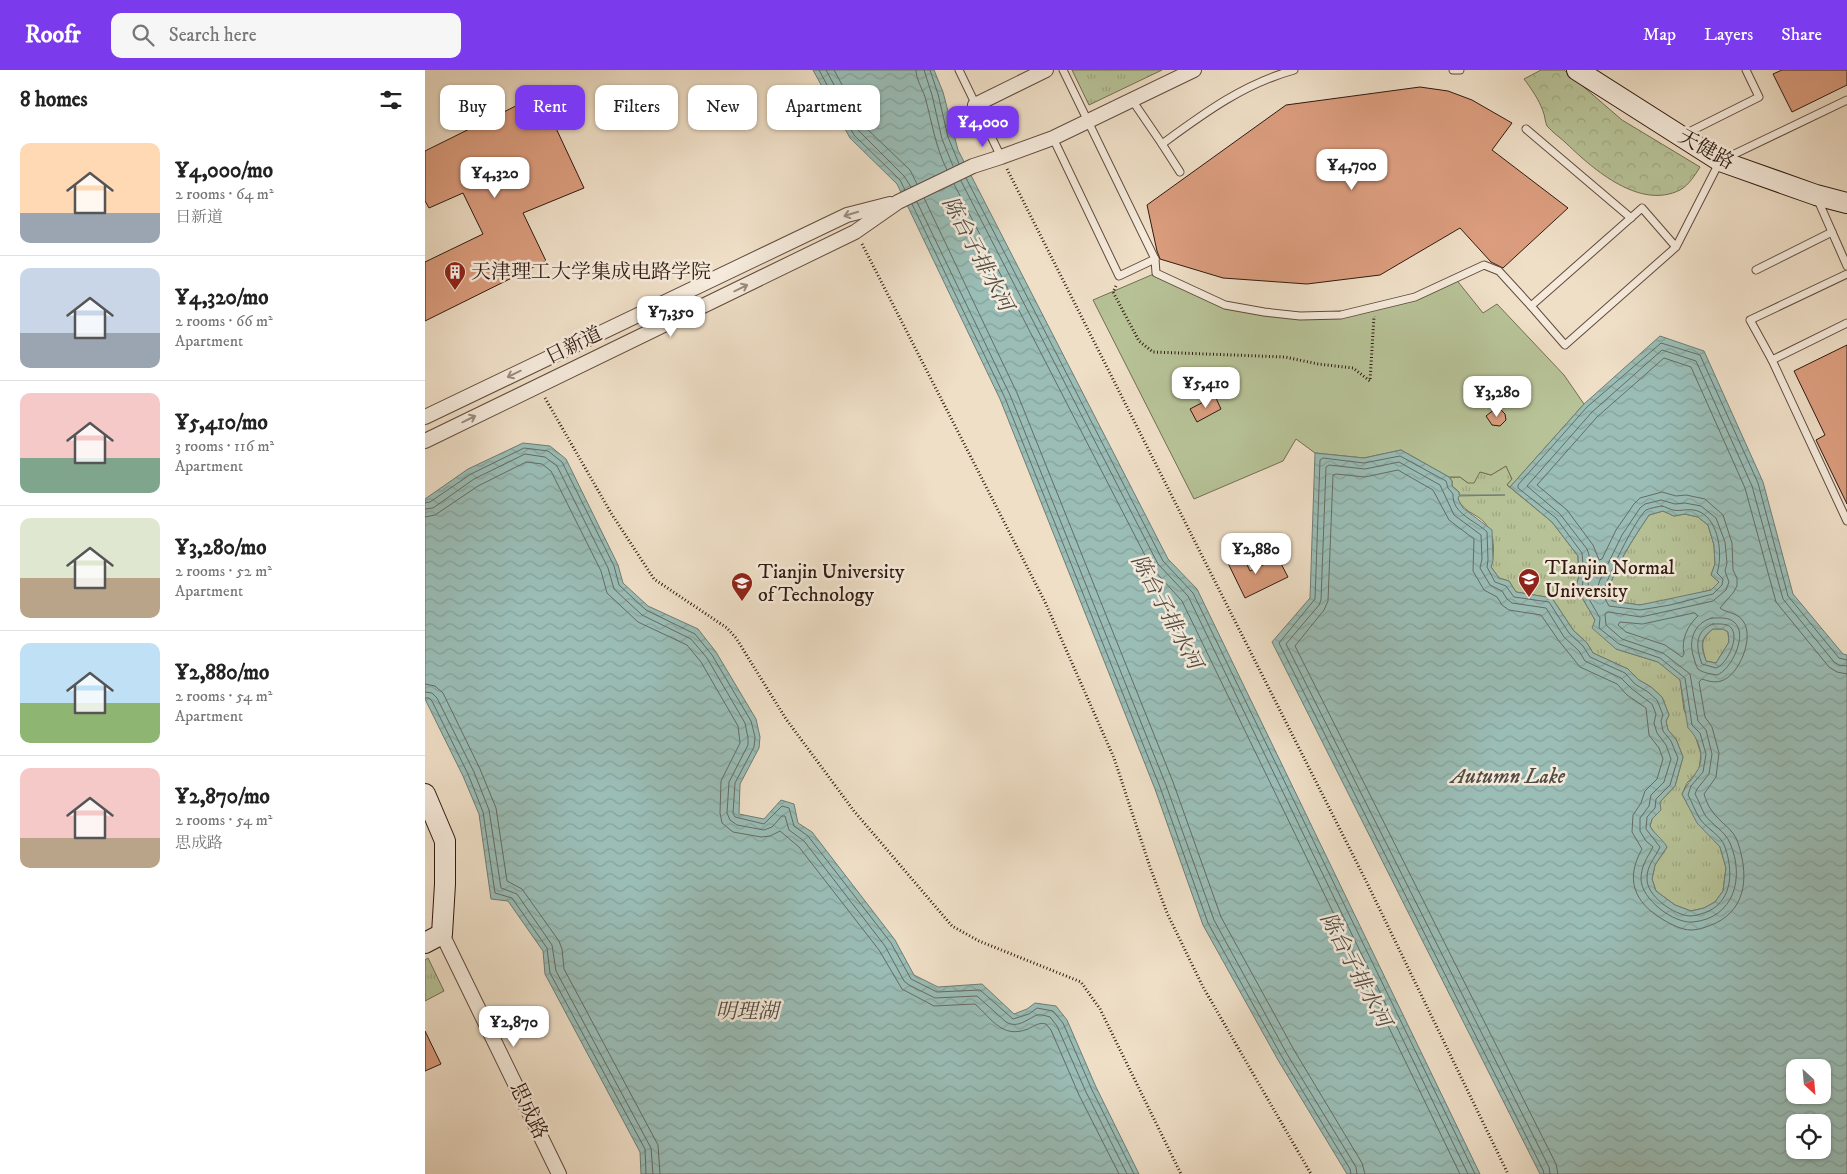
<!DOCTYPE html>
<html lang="en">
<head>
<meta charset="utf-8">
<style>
  body { margin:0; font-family:"IM FELL DW Pica","Noto Serif SC",serif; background:#f6f6f6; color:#222; height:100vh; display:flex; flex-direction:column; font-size:19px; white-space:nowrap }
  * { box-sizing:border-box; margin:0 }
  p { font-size:16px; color:#767676 }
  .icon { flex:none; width:28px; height:28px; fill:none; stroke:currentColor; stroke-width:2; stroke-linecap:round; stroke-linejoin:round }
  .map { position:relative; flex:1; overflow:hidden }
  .panel { display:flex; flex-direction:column; background:#fff; width:425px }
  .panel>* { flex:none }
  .banner { position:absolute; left:15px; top:15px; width:475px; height:45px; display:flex; gap:10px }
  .needle { width:32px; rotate:154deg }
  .buttons { position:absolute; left:1361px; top:989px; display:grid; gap:10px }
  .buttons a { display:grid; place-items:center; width:45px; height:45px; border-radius:10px; background:#fff; box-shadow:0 1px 4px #0004; font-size:25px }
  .price { position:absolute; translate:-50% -42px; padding:0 11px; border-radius:10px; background:#fff; color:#222; font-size:16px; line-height:32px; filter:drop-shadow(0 1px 2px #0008) }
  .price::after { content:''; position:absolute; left:50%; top:30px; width:15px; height:11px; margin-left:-8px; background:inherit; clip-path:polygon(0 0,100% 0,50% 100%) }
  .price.active { background:#7c3aed; color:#fff }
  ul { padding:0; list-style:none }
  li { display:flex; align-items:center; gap:15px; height:125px; padding:0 20px }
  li+li { border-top:1px solid #e0e0e0 }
  li span { display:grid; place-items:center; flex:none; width:140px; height:100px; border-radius:10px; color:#555 }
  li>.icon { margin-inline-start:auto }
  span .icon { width:60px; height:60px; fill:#fffc; stroke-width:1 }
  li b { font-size:21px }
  h2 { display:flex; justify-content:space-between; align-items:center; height:60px; padding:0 20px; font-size:21px }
  .tag { padding:0 18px; border-radius:10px; background:#fff; box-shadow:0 1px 4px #0004; font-size:18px; line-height:45px }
  .tag.active { background:#7c3aed; color:#fff }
  header { display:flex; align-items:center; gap:30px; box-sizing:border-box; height:70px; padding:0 25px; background:#7c3aed; color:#fff }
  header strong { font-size:24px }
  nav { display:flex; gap:28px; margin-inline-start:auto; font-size:18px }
  .search { width:350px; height:45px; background:#f6f6f6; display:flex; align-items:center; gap:12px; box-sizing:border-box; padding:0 18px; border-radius:10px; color:#767676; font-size:19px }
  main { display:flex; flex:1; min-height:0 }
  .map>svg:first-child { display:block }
  .grass { fill:url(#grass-tufts); stroke:#746e54 }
  .forest { fill:url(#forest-crowns); stroke:#746e54 }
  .park { fill:#b7c297; stroke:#746e54 }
  .water { fill:url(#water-waves); stroke:#707c74; fill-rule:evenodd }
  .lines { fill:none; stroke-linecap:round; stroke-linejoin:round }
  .shore { stroke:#656c64; stroke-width:1 }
  .building { fill:#db9d7e; stroke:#301a11 }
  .lane-casing { stroke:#604b3e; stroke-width:9 }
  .street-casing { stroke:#604b3e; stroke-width:16 }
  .secondary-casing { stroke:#301a11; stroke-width:22 }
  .path { stroke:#301a11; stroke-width:3; stroke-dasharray:1 2.5; stroke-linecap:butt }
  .lane { stroke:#f5eadb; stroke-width:7 }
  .street { stroke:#f5eadb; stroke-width:14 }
  .secondary { stroke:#f5eadb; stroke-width:20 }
  .oneway { stroke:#9c8c80 }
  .labels { text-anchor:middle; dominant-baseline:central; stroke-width:5; stroke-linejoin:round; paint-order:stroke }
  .street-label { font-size:20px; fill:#301a11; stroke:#f5eadb }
  .poi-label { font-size:20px; fill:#301a11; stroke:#f5eadb; text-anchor:start }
  .water-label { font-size:21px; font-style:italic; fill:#504b43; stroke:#f5eadb }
</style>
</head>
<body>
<header>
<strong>Roofr</strong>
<div class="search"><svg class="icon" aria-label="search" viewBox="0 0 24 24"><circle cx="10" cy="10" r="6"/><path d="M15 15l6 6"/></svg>Search here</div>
<nav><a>Map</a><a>Layers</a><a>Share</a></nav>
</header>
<main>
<section class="panel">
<h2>8 homes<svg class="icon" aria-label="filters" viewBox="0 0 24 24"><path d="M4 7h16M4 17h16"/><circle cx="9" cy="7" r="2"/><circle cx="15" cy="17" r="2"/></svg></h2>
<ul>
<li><span style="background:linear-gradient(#ffd9b3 70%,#9aa5b1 0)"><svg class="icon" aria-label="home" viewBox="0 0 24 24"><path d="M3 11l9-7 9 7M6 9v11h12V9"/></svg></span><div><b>¥4,000/mo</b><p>2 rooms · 64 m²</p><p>日新道</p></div></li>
<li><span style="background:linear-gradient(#c9d6e8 65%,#9aa5b1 0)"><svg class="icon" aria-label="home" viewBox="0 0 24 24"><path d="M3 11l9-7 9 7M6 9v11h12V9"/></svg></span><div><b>¥4,320/mo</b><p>2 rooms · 66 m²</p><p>Apartment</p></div></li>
<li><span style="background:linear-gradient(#f6c9c9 65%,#7fa58c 0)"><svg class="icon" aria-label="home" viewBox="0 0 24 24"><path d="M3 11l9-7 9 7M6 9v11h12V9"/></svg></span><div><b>¥5,410/mo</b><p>3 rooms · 116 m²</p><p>Apartment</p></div></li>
<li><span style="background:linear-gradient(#dfe7d0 60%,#b9a48a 0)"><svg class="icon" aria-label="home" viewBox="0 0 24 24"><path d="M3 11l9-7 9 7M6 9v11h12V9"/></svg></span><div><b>¥3,280/mo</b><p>2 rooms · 52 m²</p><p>Apartment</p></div></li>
<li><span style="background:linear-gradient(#bfe0f5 60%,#8fb573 0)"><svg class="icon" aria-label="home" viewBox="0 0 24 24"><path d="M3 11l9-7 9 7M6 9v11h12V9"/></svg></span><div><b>¥2,880/mo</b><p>2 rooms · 54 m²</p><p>Apartment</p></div></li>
<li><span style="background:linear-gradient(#f6c9c9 70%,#b9a48a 0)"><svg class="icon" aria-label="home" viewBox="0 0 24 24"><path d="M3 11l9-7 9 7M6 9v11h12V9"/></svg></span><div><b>¥2,870/mo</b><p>2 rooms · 54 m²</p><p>思成路</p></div></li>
</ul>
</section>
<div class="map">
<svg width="1422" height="1104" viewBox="0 0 1422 1104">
  <defs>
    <pattern id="grass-tufts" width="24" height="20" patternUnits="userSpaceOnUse" patternTransform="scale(1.25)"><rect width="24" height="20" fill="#b7c297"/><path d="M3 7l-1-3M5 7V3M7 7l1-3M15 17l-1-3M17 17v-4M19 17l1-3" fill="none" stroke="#9ea681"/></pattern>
    <pattern id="forest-crowns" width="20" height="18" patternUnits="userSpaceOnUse" patternTransform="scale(1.25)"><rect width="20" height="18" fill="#b7c297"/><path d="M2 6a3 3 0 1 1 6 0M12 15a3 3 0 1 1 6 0" fill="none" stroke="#9ea681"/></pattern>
    <pattern id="water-waves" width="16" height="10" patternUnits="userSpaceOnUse" patternTransform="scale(1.25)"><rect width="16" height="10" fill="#9abdb6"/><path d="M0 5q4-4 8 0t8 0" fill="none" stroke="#85a29b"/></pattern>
  </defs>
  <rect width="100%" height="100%" fill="#efdfc7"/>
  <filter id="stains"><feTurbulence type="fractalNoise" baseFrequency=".004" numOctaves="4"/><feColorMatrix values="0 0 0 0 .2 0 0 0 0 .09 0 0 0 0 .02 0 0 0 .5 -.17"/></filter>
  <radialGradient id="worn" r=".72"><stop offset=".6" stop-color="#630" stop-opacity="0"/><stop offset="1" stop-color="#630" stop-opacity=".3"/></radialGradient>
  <g class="grass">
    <polygon points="647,0 737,0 664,35"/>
    <path d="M1081,396L1087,409L1082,415L1127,452L1153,486L1154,506L1151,517L1170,550L1191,579L1233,592L1255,609L1259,640L1270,665L1276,684L1274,700L1262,713L1257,724L1264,737L1295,777L1301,798L1298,821L1290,832L1279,838L1266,841L1250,835L1231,821L1227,809L1230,795L1242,777L1230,764L1225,756L1227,749L1235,732L1250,716L1258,687L1251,669L1243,660L1241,651L1244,645L1237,627L1226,617L1214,610L1203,599L1168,583L1162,573L1148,560L1127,528L1091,522L1084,511L1074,508L1066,497C1070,482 1070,464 1059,452C1050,443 1042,444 1033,430L1034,422L1027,416V411L1024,407H1035L1043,413L1055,402L1066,405Z"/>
    <path d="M1238,441L1249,446L1260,444L1273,447L1283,455L1289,475L1290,494L1286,505L1294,512L1286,520L1244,530L1215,535L1187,531L1182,524C1190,496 1208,469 1224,445Z"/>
    <path d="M1288,559H1298L1303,562L1304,572L1291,593L1281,591C1277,576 1274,570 1288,559Z"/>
    <polygon points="3,888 19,921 0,931 0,890"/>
  </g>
  <path class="forest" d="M1116,0H1139L1197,50L1275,97C1270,105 1264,115 1255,120C1215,140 1169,100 1142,74C1136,68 1128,63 1122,56C1120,52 1120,46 1118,41C1114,30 1106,18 1099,9Z"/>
  <polygon class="park" points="731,203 800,235 839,242 916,245 990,227 1030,208 1058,243 1072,234 1139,305 1159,334 1085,417 1082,415 1087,409 1081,396 1066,405 1055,402 1049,413 1043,413 1035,407 1024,407 976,380 939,388 890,383 871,369 858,391 769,429 668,230"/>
  <g class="water">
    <polygon points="388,0 509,0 518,22 533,80 743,489 772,519 1055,1104 922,1104 853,990 778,855 730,719 575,329 472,114 425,68"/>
    <path d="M1235,266L1279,281L1338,412L1368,524L1418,584L1422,585V1104H1115L847,572L885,528L890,383L939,388L976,380L1024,407L1027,411V416L1034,422V425H1080L1034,426L1033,429L1038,438L1067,460L1068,491L1066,497L1074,508L1084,511L1091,522L1127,528L1148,560L1162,573L1168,583L1203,599L1214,610L1226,617L1237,627L1244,645L1241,651L1243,660L1251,669L1258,687L1250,716L1235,732L1236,740L1227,749L1225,756C1230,765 1236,767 1242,777L1230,795L1227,809L1231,821L1250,835L1266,841L1279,838L1290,832L1298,821L1301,798L1295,777L1272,753L1257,724C1261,715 1267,710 1272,701C1281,688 1273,667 1263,658L1255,610L1233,592L1191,579L1167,558L1170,550L1151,517L1154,506L1153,486L1127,452L1085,417L1159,334ZM1238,441L1249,446L1260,444L1273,447L1283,455L1289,475L1290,494L1286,505L1294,512L1286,520L1215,535L1187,531L1182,524C1190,496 1208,469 1224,445ZM1288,559H1298L1303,562L1304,572L1291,593L1281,591C1276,576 1274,569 1288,559ZM1370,998H1398V1025H1370ZM1398,1052V1080H1370V1052Z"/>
    <polygon points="98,373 125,376 141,389 193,495 198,513 223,536 273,559 291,582 331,649 335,667 334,678 315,714 314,744 339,749 356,730 369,734 373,753 387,762 470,870 489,905 513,917 557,914 589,944 602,939 610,933 631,936 642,950 671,1017 714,1104 216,1104 215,1082 120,904 118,881 83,831 66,829 54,744 38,706 0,629 0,429 43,399"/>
  </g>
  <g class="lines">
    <g class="shore">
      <polyline points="394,0 429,65 475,110 480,120"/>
      <polyline points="401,0 434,61 479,106 486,117"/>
      <polyline points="409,0 440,57 485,100 492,114"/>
      <path d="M491,0C491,9 497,18 500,27C507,52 510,76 522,100"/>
      <polyline points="499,0 507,25 517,69 528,96"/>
      <polyline points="505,0 513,24 523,67 534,94"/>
      <polyline points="541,108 738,491 768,523 1050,1104"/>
      <polyline points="536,111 733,494 763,526 1043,1104"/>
      <polyline points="529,114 726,497 757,531 1035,1104"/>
      <polyline points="499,128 592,323 748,712 796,847 869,980 937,1093 940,1104"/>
      <polyline points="492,132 585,325 741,715 789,850 862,984 931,1097 932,1104"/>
      <polyline points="487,134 580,328 735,717 783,853 857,987 925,1099 926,1104"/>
      <polyline points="0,433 5,432 46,404 99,378 123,381 137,392 189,496 194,515 221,540 270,564 287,585 326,651 330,667 329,677 310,713 308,743 310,747 339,754 357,736 364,738 369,756 383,766 466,873 486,909 512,922 555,920 588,949 604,944 612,938 628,941 638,953 667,1020 709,1104"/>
      <path d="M1237,436C1241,437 1244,439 1248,440C1256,442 1265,437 1275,442C1294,451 1298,485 1292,503L1298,509L1297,515L1288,524L1245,535L1215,540L1184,536L1178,525C1179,512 1211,448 1221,440C1225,438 1232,437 1237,436Z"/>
      <path d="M0,439L8,438L49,409L100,384L120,387L132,396L183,498L189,519L217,545L266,569L282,588L320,653L323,668V675L304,712L302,743L305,750L312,755L339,760L347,757L357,746H360L364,760L379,771L460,876L479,911L484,915L510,928L552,926L581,952C593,959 602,949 612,945C616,944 621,946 625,947L632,956L661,1022L702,1104"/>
      <path d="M0,447L10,445L53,416L101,392L117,394L126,401L176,501L182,523L213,552L262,575L276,592L313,656L315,673L296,711L295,743L297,753L308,762L336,767L345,766L355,761L374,777L454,880L477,919L509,936L550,934C567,949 577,969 603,959C609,956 614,952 621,954L626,960L654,1025L694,1104"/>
      <path d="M1270,543L1273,546C1262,556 1256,570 1259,584L1257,587L1240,575L1201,562L1193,555L1195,552L1217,554Z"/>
      <path d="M1287,548C1295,548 1303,547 1309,552C1324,564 1306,600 1292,605C1286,604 1278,603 1273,599C1271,596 1270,592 1269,588C1263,572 1268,553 1287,548Z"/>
      <path d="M1288,554C1294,554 1304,553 1307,559C1314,570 1301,595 1291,598L1277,594C1271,578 1269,561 1288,554Z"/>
      <polyline points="0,614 10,616 18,623 55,699 71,738 82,811 97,819 134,871 137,879 139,899 233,1075 235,1104"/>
      <polyline points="0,622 7,623 12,628 49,702 64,740 76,818 92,824 127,875 131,901 226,1078 228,1104"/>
      <polyline points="0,628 4,628 7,631 43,704 58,742 70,823 87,828 122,878 125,903 220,1079 221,1104"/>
      <path d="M1119,1104L1118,1100L854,573L890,529L895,390L898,388L939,393L975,386L1021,411L1023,418L1028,424C1027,444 1050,450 1062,462L1063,490L1062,497L1070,512L1081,516L1089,527L1124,532L1144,563L1158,576L1165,587L1200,603L1210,614L1223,622L1232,630L1238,645L1236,651L1238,661L1246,671L1253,688L1245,715L1231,729L1230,738L1222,747L1221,759L1235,777C1230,788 1222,795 1222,808C1221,826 1249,845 1265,846C1271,846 1279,843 1284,841C1308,829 1308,800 1300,777C1296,765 1282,759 1275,749C1270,741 1267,732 1263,725L1266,716L1278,702L1281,684L1275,663L1267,655L1260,608L1235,588L1194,574L1174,558L1175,548L1157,517L1159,506L1157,483L1131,448L1093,418V415L1162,337L1236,273L1275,285L1333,413L1363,526L1414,588L1422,590"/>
      <path d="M1125,1104L1124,1097L861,574L894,535L896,530L901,397L904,395L940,399L974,392L1015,415L1029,445L1056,465L1057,489L1055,498L1065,515L1077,521L1082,529L1087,533L1121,538L1139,567L1154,581L1160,591L1196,608L1207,619L1227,634L1231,644L1229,653L1232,663L1241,675L1246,689L1239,712L1226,725L1224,736L1215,748V761L1221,771L1228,777C1222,788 1216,796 1216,809C1216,829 1249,854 1268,852C1309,848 1320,808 1305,773C1300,761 1287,755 1280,745C1276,738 1274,731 1270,724L1272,719L1284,704L1287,684L1281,660L1273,651L1265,604L1238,583L1197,569L1181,555L1180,544L1183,542L1216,547L1288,531L1301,520L1304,512L1300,501L1302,493L1300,472L1291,448L1276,436L1260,433L1250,434L1236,430L1220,434L1215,438L1197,465L1175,510L1171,522L1169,523L1163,515C1165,504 1167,490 1162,479L1135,444L1102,416L1167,342L1237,280L1271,291L1327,416L1358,529L1409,592L1414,595L1422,596"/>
      <path d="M1133,1104L1131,1094L870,576L899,540L903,531L908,405L911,404L940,407L973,400L1008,420L1024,450L1049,469L1048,501L1059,520L1072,527L1077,535L1084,540L1116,545L1134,571L1155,597L1192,614L1202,625L1221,638L1224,665L1234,678L1238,689L1232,709L1220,721L1216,733L1208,745L1207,762L1217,779C1200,809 1209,832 1237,849C1245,854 1257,860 1266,860C1274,860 1284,856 1291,853C1323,837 1323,803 1313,773C1309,759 1295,753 1287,741C1283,736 1281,730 1279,724L1291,707L1294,683L1287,657L1280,647L1274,612L1277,609C1283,611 1289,613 1296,611C1314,606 1330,567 1318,551C1312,542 1301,543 1295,538L1308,523L1312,516V508L1308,500L1307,473L1298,445L1280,429L1261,425L1251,426L1237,422L1215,428L1209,434L1191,460L1177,489L1174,490L1168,475L1142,440L1112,415L1172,347L1239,288L1266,297L1320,418L1351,532L1404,597L1412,602L1422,604"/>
    </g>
  </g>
  <g class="building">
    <polygon points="1357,0 1422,0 1422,15 1367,42 1348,4"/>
    <polygon points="995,17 1023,21 1047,30 1087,53 1067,80 1143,138 1078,198 1066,192 1035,158 955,205 882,214 798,208 735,189 732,181 722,135 861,35"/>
    <polygon points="115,24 159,118 98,143 121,191 0,251 0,192 58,164 38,123 4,138 0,131 0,81"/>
    <polygon points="1422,275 1422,434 1391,370 1400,365 1369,301"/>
    <polygon points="790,326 796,339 772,352 765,339"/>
    <polygon points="1070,339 1076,340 1080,344 1081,350 1075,356 1067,355 1061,346"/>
    <polygon points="816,482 825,501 853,488 863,507 820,528 801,489"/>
    <polygon points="0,961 16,994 0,1001"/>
  </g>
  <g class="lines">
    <g class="lane-casing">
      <g id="lane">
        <polyline points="534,0 576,87"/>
        <polyline points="1028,0 1035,0"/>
        <path d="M707,30L737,74C778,44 818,14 869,0"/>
        <polyline points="1101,59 1206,148"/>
        <polyline points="1258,65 1334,27 1321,0"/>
        <polyline points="628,68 694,206 730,189 638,0"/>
        <polyline points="737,74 755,102"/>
        <polyline points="1392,128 1422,196"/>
        <polyline points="1251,177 1217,138 1106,236 1140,275 1251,177 1295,91 1422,30"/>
        <polyline points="730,189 731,203 800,235 839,242 875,246 916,245 990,227 1059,195 1074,201 1106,236"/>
        <polyline points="1331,200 1407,162"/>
        <polyline points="1422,253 1347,290 1422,451"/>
        <polyline points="1347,290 1325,250 1422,204"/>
      </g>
    </g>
    <g class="street-casing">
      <g id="street">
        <polyline points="550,35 621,0"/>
        <polyline points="0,347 422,145 465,134"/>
        <polyline points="0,371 430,162 473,132 548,96 576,87 628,68 769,0"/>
        <polyline points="17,864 134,1104"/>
      </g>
    </g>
    <g class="secondary-casing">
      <g id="secondary">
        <polyline points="1152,0 1295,91 1391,125 1422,133"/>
        <polyline points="0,724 20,771 20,814 17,864 0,873"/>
      </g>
    </g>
    <g class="path">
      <polyline points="582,99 942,813 1083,1104"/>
      <polyline points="437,174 620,532 689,688 725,797 742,843 778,917 886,1104"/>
      <polyline points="691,216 688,222 714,271 728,282 860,287 893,294 928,298 945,311 949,246"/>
      <polyline points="120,328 186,443 229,509 302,558 311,568 361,649 429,741 527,856 554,871 656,912 675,939 756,1104"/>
    </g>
    <use href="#lane" class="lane"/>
    <use href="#street" class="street"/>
    <use href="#secondary" class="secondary"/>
  </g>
  <defs><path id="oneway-shaft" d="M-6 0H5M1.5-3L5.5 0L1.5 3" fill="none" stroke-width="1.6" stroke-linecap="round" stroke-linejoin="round" transform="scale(1.25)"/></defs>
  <g class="oneway">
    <use href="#oneway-shaft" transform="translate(426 144) rotate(163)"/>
    <use href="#oneway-shaft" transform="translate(316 218) rotate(-26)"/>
    <use href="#oneway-shaft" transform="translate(89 304) rotate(154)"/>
    <use href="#oneway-shaft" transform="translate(44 349) rotate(-26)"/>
  </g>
  <defs>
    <g id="building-pin" transform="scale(1.125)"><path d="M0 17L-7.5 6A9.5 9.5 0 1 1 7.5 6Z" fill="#8f2418" stroke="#f5eadb"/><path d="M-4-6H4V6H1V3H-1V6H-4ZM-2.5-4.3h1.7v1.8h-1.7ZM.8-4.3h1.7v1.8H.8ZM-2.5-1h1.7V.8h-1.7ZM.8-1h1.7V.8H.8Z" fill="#fff"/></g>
    <g id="university-pin" transform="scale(1.125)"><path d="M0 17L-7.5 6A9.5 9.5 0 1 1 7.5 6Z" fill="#8f2418" stroke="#f5eadb"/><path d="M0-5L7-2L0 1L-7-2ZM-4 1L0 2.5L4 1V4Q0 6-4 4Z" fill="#fff"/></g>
  </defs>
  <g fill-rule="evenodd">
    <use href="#building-pin" x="30" y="202"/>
    <use href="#university-pin" x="1104" y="509"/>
    <use href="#university-pin" x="317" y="513"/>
  </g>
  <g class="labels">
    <g class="street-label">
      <text transform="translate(1281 80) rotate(29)">天健路</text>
      <text transform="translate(149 276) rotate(-26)">日新道</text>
      <text transform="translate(103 1041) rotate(64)">思成路</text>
    </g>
    <g class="poi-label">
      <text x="46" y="202">天津理工大学集成电路学院</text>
      <text x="1120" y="498">TIanjin Normal<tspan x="1120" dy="23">University</tspan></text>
      <text x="333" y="502">Tianjin University<tspan x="333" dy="23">of Technology</tspan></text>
    </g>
    <g class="water-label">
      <text transform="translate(552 184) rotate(62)">陈台子排水河</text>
      <text transform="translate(741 542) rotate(62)">陈台子排水河</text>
      <text x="1083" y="707">Autumn Lake</text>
      <text transform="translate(930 900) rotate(62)">陈台子排水河</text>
      <text x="322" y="942">明理湖</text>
    </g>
  </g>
  <rect width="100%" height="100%" filter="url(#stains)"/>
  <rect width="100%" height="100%" fill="url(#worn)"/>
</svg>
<div class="buttons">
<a><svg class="needle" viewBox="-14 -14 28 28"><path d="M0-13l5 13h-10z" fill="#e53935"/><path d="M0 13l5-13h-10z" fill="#767676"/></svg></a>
<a><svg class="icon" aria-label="locate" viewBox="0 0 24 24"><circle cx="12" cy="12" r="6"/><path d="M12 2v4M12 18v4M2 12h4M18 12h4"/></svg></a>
</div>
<b class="price active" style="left:558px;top:78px">¥4,000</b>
<b class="price" style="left:927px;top:121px">¥4,700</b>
<b class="price" style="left:70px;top:129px">¥4,320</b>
<b class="price" style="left:246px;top:268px">¥7,350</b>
<b class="price" style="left:781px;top:339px">¥5,410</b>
<b class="price" style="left:1072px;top:348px">¥3,280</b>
<b class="price" style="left:831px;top:505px">¥2,880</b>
<b class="price" style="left:89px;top:978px">¥2,870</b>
<div class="banner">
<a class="tag">Buy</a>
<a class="tag active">Rent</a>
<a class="tag">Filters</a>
<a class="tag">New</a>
<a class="tag">Apartment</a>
</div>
</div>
</main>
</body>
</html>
